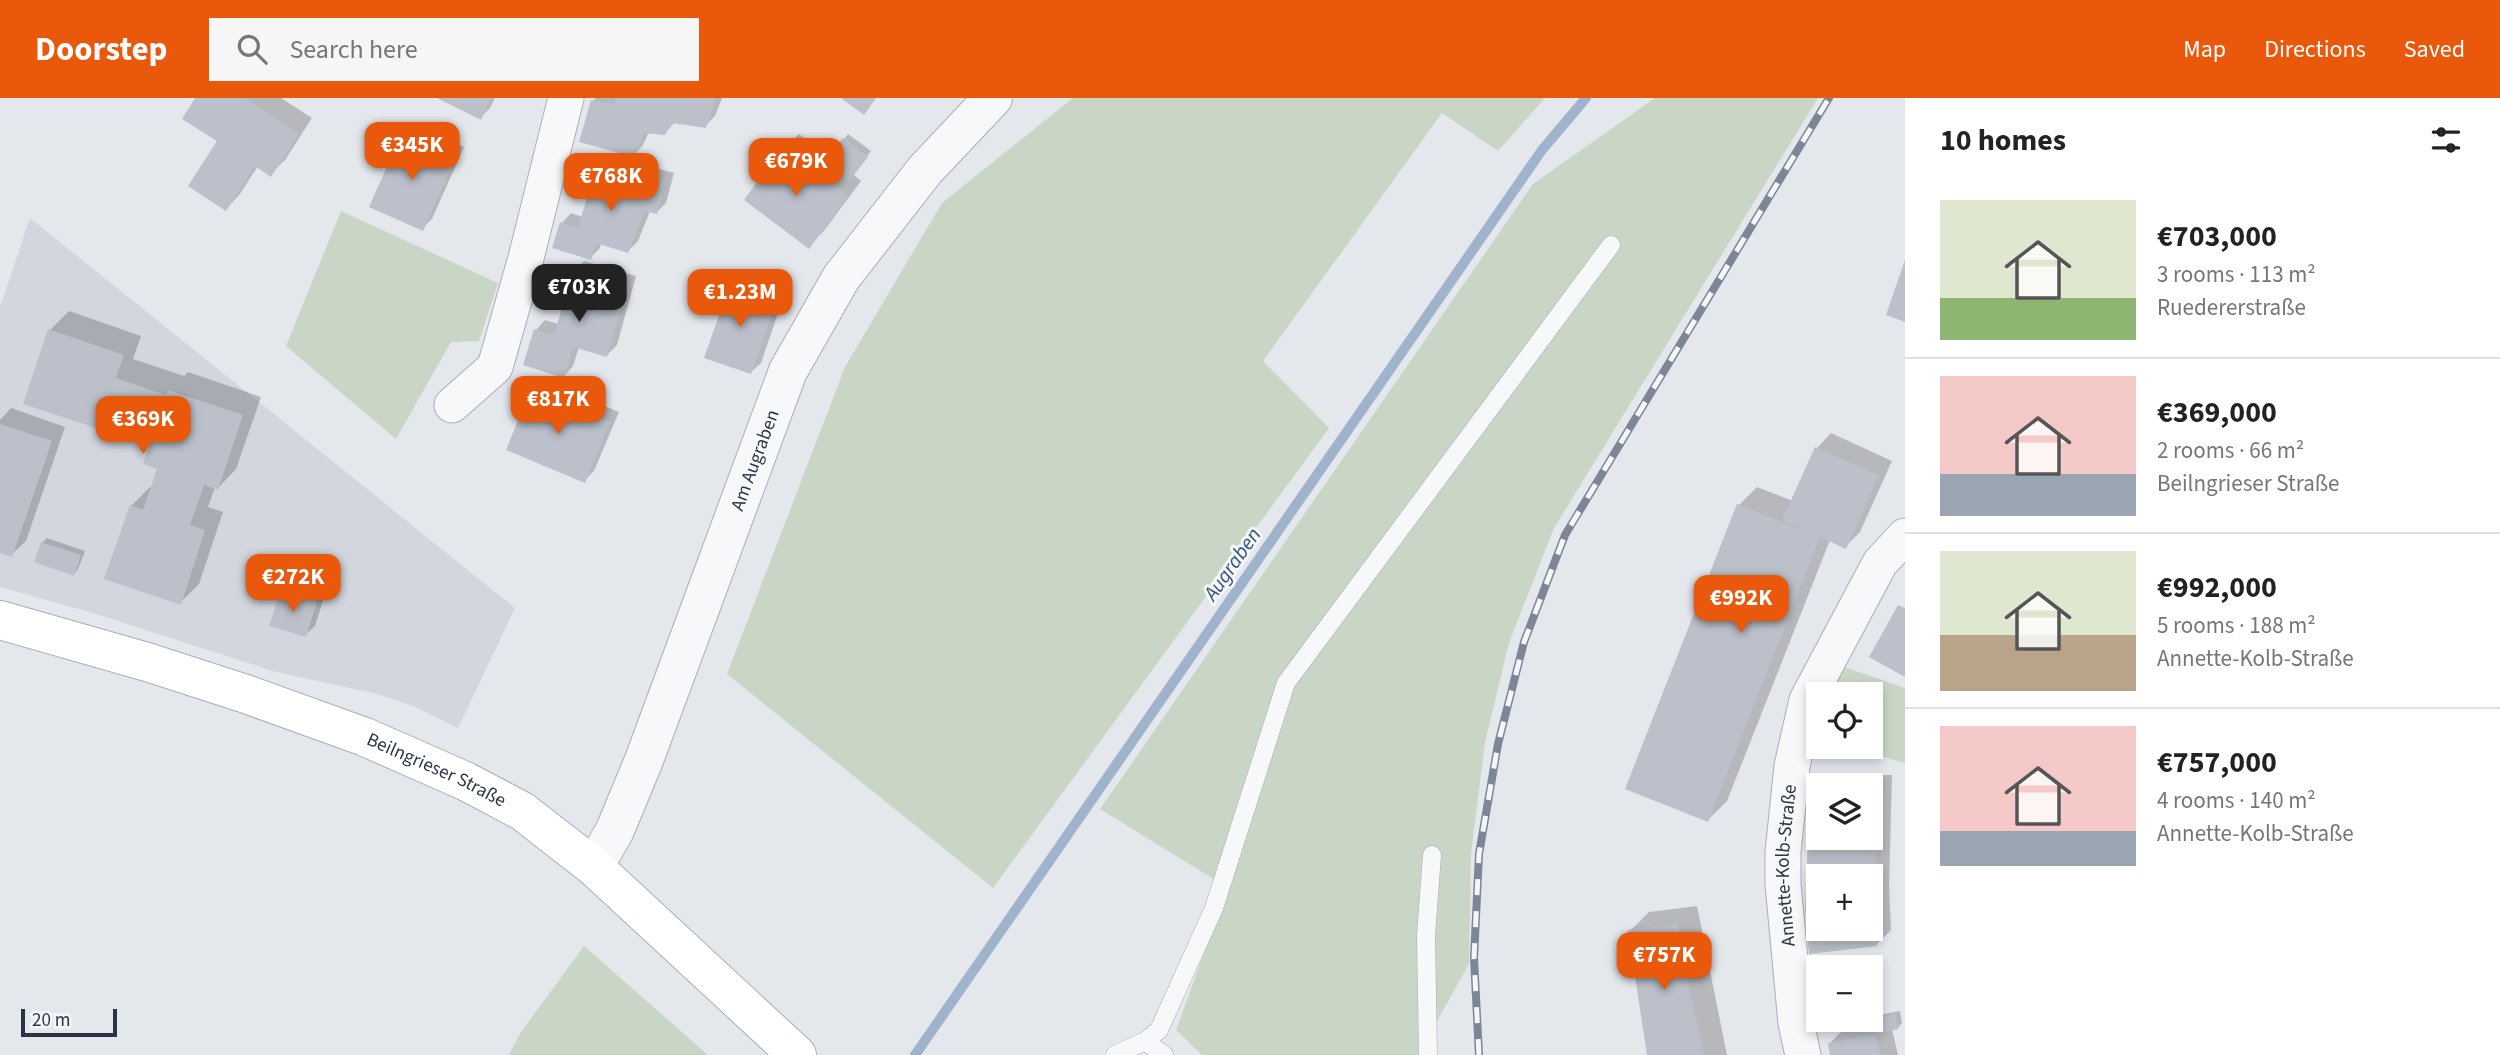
<!DOCTYPE html>
<html lang="en">
<head>
<meta charset="utf-8">
<style>
  body { margin:0; font-family:"Source Sans 3",sans-serif; background:#f6f6f6; color:#222; height:100vh; display:flex; flex-direction:column; font-size:26px; white-space:nowrap }
  * { box-sizing:border-box; margin:0 }
  p { font-size:23px; color:#767676 }
  .icon { flex:none; width:38px; height:38px; fill:none; stroke:currentColor; stroke-width:2; stroke-linecap:round; stroke-linejoin:round }
  .map { position:relative; flex:1; overflow:hidden }
  .drawer { display:flex; flex-direction:column; background:#fff; width:595px }
  .drawer>* { flex:none }
  .controls { position:absolute; left:1806px; top:584px; display:grid; gap:14px }
  .controls a { display:grid; place-items:center; width:77px; height:77px; border-radius:0px; background:#fff; box-shadow:0 4px 10px #0003; font-size:35px }
  .scale { position:absolute; left:21px; bottom:18px; width:96px; box-sizing:border-box; padding-left:7px; border:4px solid #2b3445; border-top:0; font-size:19px; line-height:24px; white-space:nowrap; color:#2b3445; -webkit-text-stroke:5px #f4f6f9; paint-order:stroke }
  .price { position:absolute; translate:-50% -60px; padding:0 16px; border-radius:14px; background:#ea580c; color:#fff; font-size:23px; line-height:46px; filter:drop-shadow(0 2px 4px #0008) }
  .price::after { content:''; position:absolute; left:50%; top:42px; width:21px; height:16px; margin-left:-10px; background:inherit; clip-path:polygon(0 0,100% 0,50% 100%) }
  .price.on { background:#222; color:#fff }
  ul { padding:0; list-style:none }
  li { display:flex; align-items:center; gap:21px; height:175px; padding:0 35px }
  li+li { border-top:2px solid #e0e0e0 }
  li span { display:grid; place-items:center; flex:none; width:196px; height:140px; border-radius:0px; color:#555 }
  li>.icon { margin-inline-start:auto }
  span .icon { width:84px; height:84px; fill:#fffc; stroke-width:1 }
  li b { font-size:30px }
  h2 { display:flex; justify-content:space-between; align-items:center; height:84px; padding:0 35px; font-size:30px }
  header { display:flex; align-items:center; gap:42px; box-sizing:border-box; height:98px; padding:0 35px; background:#ea580c; color:#fff }
  header strong { font-size:33px }
  nav { display:flex; gap:38px; margin-inline-start:auto; font-size:24px }
  .search { width:490px; height:63px; background:#f6f6f6; display:flex; align-items:center; gap:18px; box-sizing:border-box; padding:0 24px; border-radius:0px; color:#767676; font-size:26px }
  main { display:flex; flex:1; min-height:0 }
  .map>svg:first-child { display:block }
  .built { fill:#d2d6de }
  .green { fill:#c9d6c5 }
  .shadow { fill:#0003; fill-rule:evenodd }
  .lines { fill:none; stroke-linecap:round; stroke-linejoin:round }
  .stream { stroke:#9fb4cc; stroke-width:10 }
  .building { fill:#bbc0ca; fill-rule:evenodd }
  .service-casing { stroke:#a9aeb7; stroke-width:19 }
  .minor-casing { stroke:#a9aeb7; stroke-width:37 }
  .tertiary-casing { stroke:#a9aeb7; stroke-width:40 }
  .secondary-casing { stroke:#a9aeb7; stroke-width:40 }
  .service { stroke:#f7f8fa; stroke-width:18 }
  .minor { stroke:#f7f8fa; stroke-width:35 }
  .tertiary { stroke:#f7f8fa; stroke-width:38 }
  .secondary { stroke:#fff; stroke-width:38 }
  .rail-casing { stroke:#7d8696; stroke-width:8 }
  .rail { stroke:#f4f6f9; stroke-width:5; stroke-dasharray:16; stroke-linecap:butt }
  .labels { text-anchor:middle; dominant-baseline:central; stroke-width:6; stroke-linejoin:round; paint-order:stroke }
  .street-label { font-size:19px; fill:#2b3445; stroke:#f4f6f9 }
  .water-label { font-size:21px; font-style:italic; fill:#34527a; stroke:#f4f6f9 }
</style>
</head>
<body>
<header>
<strong>Doorstep</strong>
<div class="search"><svg class="icon" aria-label="search" viewBox="0 0 24 24"><circle cx="10" cy="10" r="6"/><path d="M15 15l6 6"/></svg>Search here</div>
<nav><a>Map</a><a>Directions</a><a>Saved</a></nav>
</header>
<main>
<div class="map">
<svg width="1905" height="957" viewBox="0 0 1905 957">
  <rect width="100%" height="100%" fill="#e4e7ec"/>
  <polygon class="built" points="30,120 515,510 458,630 413,608 378,596 276,574 93,515 0,489 0,209"/>
  <g class="green">
    <polygon points="1073,0 1545,0 1498,53 1442,15 1263,263 1329,330 993,790 727,576 845,269 942,105"/>
    <polygon points="1655,0 1818,0 1554,430 1509,545 1485,644 1471,756 1469,866 1418,957 1202,957 1176,932 1228,790 1100,711 1533,86"/>
    <polygon points="341,113 498,185 479,243 451,244 396,341 286,248"/>
    <polygon points="1815,559 1905,590 1905,665 1850,649 1871,649 1871,597 1818,597 1818,640 1792,632"/>
    <polygon points="584,848 708,957 509,957 521,934"/>
  </g>
  <g class="shadow">
    <polygon points="197,0 281,0 312,20 285,62 270,76 258,68 240,96 226,111 219,43"/>
    <polygon points="441,0 495,0 490,10 481,19"/>
    <polygon points="596,0 722,0 715,18 705,28 675,24 664,36 649,34 643,47 634,57 593,3"/>
    <polygon points="413,26 464,49 432,121 422,131 403,36"/>
    <polygon points="799,36 830,59 848,36 871,53 853,76 861,83 823,134 808,148 784,50"/>
    <polygon points="608,57 674,75 666,105 657,114 650,113 638,143 628,153 601,145 600,150 590,160 562,125 571,115 583,119 598,67"/>
    <polygon points="584,163 636,178 617,247 607,257 579,249 573,268 564,278 536,232 545,222 559,226 574,173"/>
    <polygon points="741,177 786,192 761,265 751,274 731,187"/>
    <polygon points="69,213 141,238 133,261 184,278 188,274 261,299 236,371 218,390 215,389 208,409 223,414 199,486 180,505 131,408 150,389 152,390 159,370 154,338 106,321 98,329 50,232"/>
    <polygon points="542,282 619,314 594,373 585,382 533,292"/>
    <polygon points="11,310 65,329 26,443 11,457 0,453 0,322"/>
    <polygon points="1831,335 1892,363 1860,434 1845,449 1830,442 1727,703 1708,722 1739,407 1757,389 1793,403 1817,350"/>
    <polygon points="47,440 85,453 78,471 74,476 42,445"/>
    <polygon points="292,483 326,493 315,528 305,537 282,493"/>
    <path d="M1826,677H1892L1889,788L1891,832L1876,847L1810,854L1812,691ZM1818,688H1871V740H1818ZM1818,779H1871V831H1818Z"/>
    <polygon points="1697,808 1727,957 1649,957 1630,833 1649,814"/>
    <polygon points="1900,913 1902,925 1898,930 1892,931 1898,957 1832,957 1830,945 1844,931 1875,925 1875,921 1879,917"/>
  </g>
  <g class="lines">
    <polyline class="stream" points="915,957 1542,52 1586,0"/>
  </g>
  <g class="building">
    <polygon points="195,0 245,0 299,35 271,79 255,68 226,113 188,88 217,43 182,21"/>
    <polygon points="437,0 491,0 481,22"/>
    <polygon points="616,0 716,0 706,30 673,25 665,37 644,35 634,59 579,44 591,2 614,6"/>
    <polygon points="841,0 876,0 864,17"/>
    <polygon points="402,35 456,59 423,133 369,109"/>
    <polygon points="843,40 868,59 849,83 824,65"/>
    <polygon points="783,49 848,98 809,151 744,102"/>
    <polygon points="597,66 666,85 657,116 645,113 628,155 596,145 591,162 552,150 560,124 578,130"/>
    <polygon points="1905,162 1905,224 1886,217"/>
    <polygon points="573,172 628,187 607,259 573,249 564,280 523,267 534,231 554,237"/>
    <polygon points="730,186 777,202 751,276 704,260"/>
    <polygon points="48,231 124,257 116,280 166,297 168,292 243,317 218,392 204,387 190,427 205,432 181,507 104,481 130,407 143,412 157,371 143,366 152,339 102,322 99,331 23,306"/>
    <polygon points="531,291 610,324 585,385 506,352"/>
    <polygon points="0,326 52,343 12,459 0,455"/>
    <polygon points="1815,349 1879,377 1846,451 1820,439 1708,724 1625,691 1737,406 1807,434 1782,422"/>
    <polygon points="41,444 81,457 74,478 34,464"/>
    <polygon points="281,492 317,503 306,539 269,528"/>
    <polygon points="1898,507 1905,510 1905,579 1869,559"/>
    <path d="M1810,691H1818V740H1871V691H1878L1875,803L1877,848L1809,856L1805,812ZM1818,779H1871V831H1818Z"/>
    <polygon points="1678,826 1688,885 1704,957 1647,957 1628,832"/>
    <polygon points="1895,916 1898,931 1875,936 1873,921"/>
    <polygon points="1875,936 1881,957 1830,957 1828,945"/>
  </g>
  <g class="lines">
    <g class="service-casing">
      <g id="service">
        <polyline points="1145,943 1164,957"/>
        <polyline points="1115,957 1145,943 1159,932 1214,810 1286,585 1611,147"/>
        <polyline points="1428,957 1426,837 1432,757"/>
      </g>
    </g>
    <g class="minor-casing">
      <g id="minor">
        <polyline points="452,307 495,269 526,160 566,0"/>
        <path id="s1" d="M1803,957L1796,925L1783,786V754L1792,668L1807,602L1880,465L1905,438"/>
      </g>
    </g>
    <g class="tertiary-casing">
      <g id="tertiary">
        <path id="s2" d="M594,769L615,732L644,662L788,273L841,180L925,72L993,0"/>
      </g>
    </g>
    <g class="secondary-casing">
      <g id="secondary">
        <path id="s3" d="M0,522L147,564L246,596L365,639L465,683L522,713L594,769L797,957"/>
      </g>
    </g>
    <use href="#service" class="service"/>
    <use href="#minor" class="minor"/>
    <use href="#tertiary" class="tertiary"/>
    <use href="#secondary" class="secondary"/>
    <g class="rail-casing">
      <polyline id="rail" points="1479,957 1474,860 1479,756 1498,646 1524,544 1565,437 1829,0"/>
    </g>
    <use href="#rail" class="rail"/>
  </g>
  <g class="labels">
    <g class="street-label">
      <text stroke="none"><textPath href="#s2" startOffset="438">Am Augraben</textPath></text>
      <text stroke="none"><textPath href="#s3" startOffset="462">Beilngrieser Straße</textPath></text>
      <text stroke="none"><textPath href="#s1" startOffset="191">Annette-Kolb-Straße</textPath></text>
    </g>
    <g class="water-label">
      <text transform="translate(1232 466) rotate(-55)">Augraben</text>
    </g>
  </g>
</svg>
<div class="controls">
<a><svg class="icon" aria-label="locate" viewBox="0 0 24 24"><circle cx="12" cy="12" r="6"/><path d="M12 2v4M12 18v4M2 12h4M18 12h4"/></svg></a>
<a><svg class="icon" aria-label="layers" viewBox="0 0 24 24"><path d="M12 4l9 5-9 5-9-5zM3 14l9 5 9-5"/></svg></a>
<a>+</a>
<a>−</a>
</div>
<div class="scale">20 m</div>
<b class="price" style="left:412px;top:84px">€345K</b>
<b class="price" style="left:796px;top:100px">€679K</b>
<b class="price" style="left:611px;top:115px">€768K</b>
<b class="price on" style="left:579px;top:226px">€703K</b>
<b class="price" style="left:740px;top:231px">€1.23M</b>
<b class="price" style="left:558px;top:338px">€817K</b>
<b class="price" style="left:143px;top:358px">€369K</b>
<b class="price" style="left:293px;top:516px">€272K</b>
<b class="price" style="left:1741px;top:537px">€992K</b>
<b class="price" style="left:1664px;top:894px">€757K</b>
</div>
<section class="drawer">
<h2>10 homes<svg class="icon" aria-label="filters" viewBox="0 0 24 24"><path d="M4 7h16M4 17h16"/><circle cx="9" cy="7" r="2"/><circle cx="15" cy="17" r="2"/></svg></h2>
<ul>
<li><span style="background:linear-gradient(#dfe7d0 70%,#8fb573 0)"><svg class="icon" aria-label="home" viewBox="0 0 24 24"><path d="M3 11l9-7 9 7M6 9v11h12V9"/></svg></span><div><b>€703,000</b><p>3 rooms · 113 m²</p><p>Ruedererstraße</p></div></li>
<li><span style="background:linear-gradient(#f6c9c9 70%,#9aa5b1 0)"><svg class="icon" aria-label="home" viewBox="0 0 24 24"><path d="M3 11l9-7 9 7M6 9v11h12V9"/></svg></span><div><b>€369,000</b><p>2 rooms · 66 m²</p><p>Beilngrieser Straße</p></div></li>
<li><span style="background:linear-gradient(#dfe7d0 60%,#b9a48a 0)"><svg class="icon" aria-label="home" viewBox="0 0 24 24"><path d="M3 11l9-7 9 7M6 9v11h12V9"/></svg></span><div><b>€992,000</b><p>5 rooms · 188 m²</p><p>Annette-Kolb-Straße</p></div></li>
<li><span style="background:linear-gradient(#f6c9c9 75%,#9aa5b1 0)"><svg class="icon" aria-label="home" viewBox="0 0 24 24"><path d="M3 11l9-7 9 7M6 9v11h12V9"/></svg></span><div><b>€757,000</b><p>4 rooms · 140 m²</p><p>Annette-Kolb-Straße</p></div></li>
</ul>
</section>
</main>
</body>
</html>
